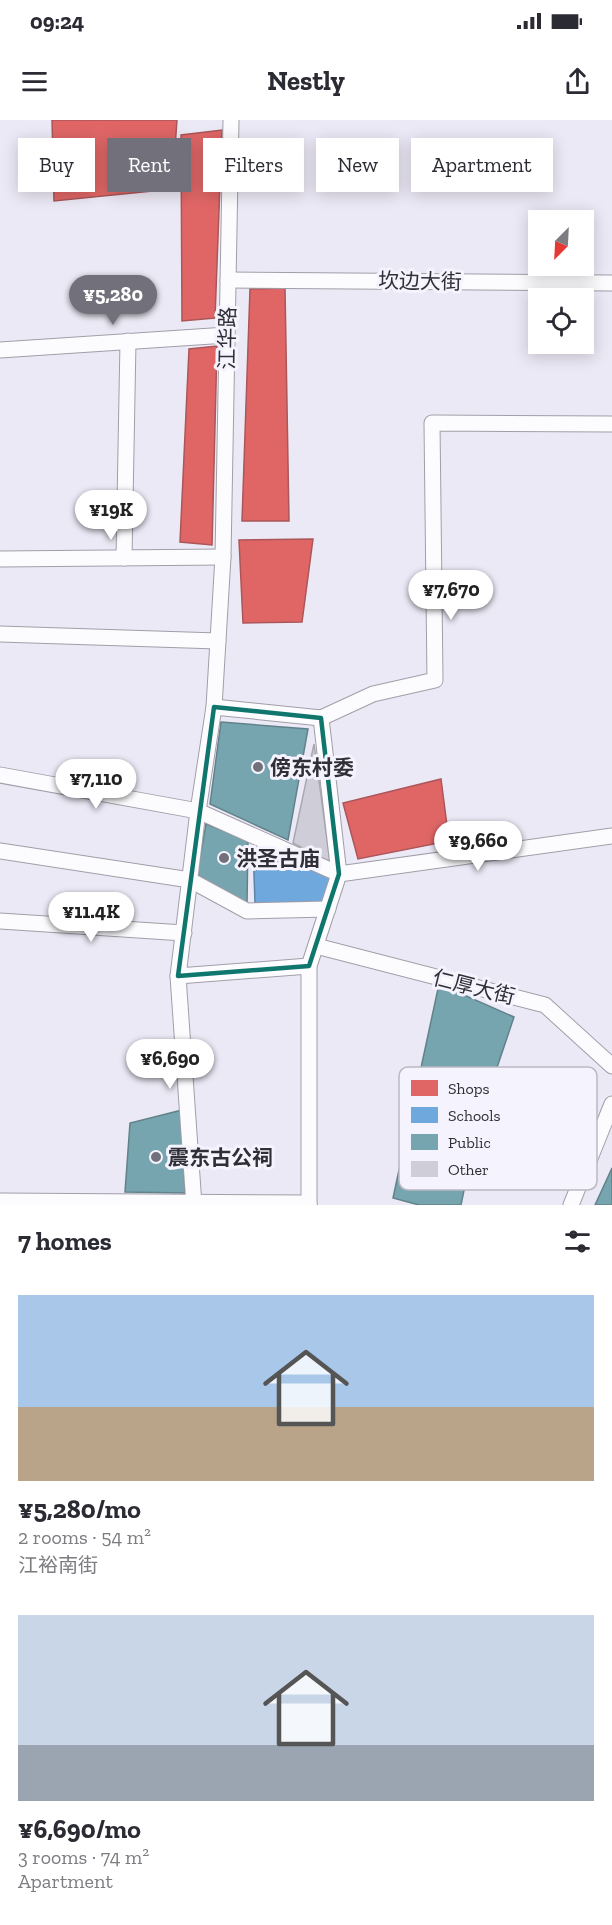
<!DOCTYPE html>
<html lang="en">
<head>
<meta charset="utf-8">
<style>
  body { margin:0; font-family:"Zilla Slab","Noto Sans SC",serif; background:#f7f7f7; color:#2b2b33; height:100vh; display:flex; flex-direction:column; font-size:22px; white-space:nowrap }
  * { box-sizing:border-box; margin:0 }
  p { font-size:20px; color:#7c7c81 }
  .icon { flex:none; width:33px; height:33px; fill:none; stroke:currentColor; stroke-width:2; stroke-linecap:round; stroke-linejoin:round }
  .map { position:relative; height:1085px; overflow:hidden }
  .panel { display:flex; flex-direction:column; background:#fff; flex:1 }
  .panel>* { flex:none }
  .top-card { position:absolute; left:18px; top:18px; width:576px; height:54px; display:flex; gap:12px }
  .needle { width:39px; rotate:204deg }
  .controls { position:absolute; left:528px; top:90px; display:grid; gap:12px }
  .controls a { display:grid; place-items:center; width:66px; height:66px; border-radius:0px; background:#fff; box-shadow:0 3px 15px #0003; font-size:30px }
  .price { position:absolute; translate:-50% -51px; padding:0 14px; border-radius:21px; background:#fff; color:#222; font-size:20px; line-height:39px; filter:drop-shadow(0 2px 3px #0008) }
  .price::after { content:''; position:absolute; left:50%; top:36px; width:18px; height:14px; margin-left:-9px; background:inherit; clip-path:polygon(0 0,100% 0,50% 100%) }
  .price.on { background:#72707a; color:#fff }
  ul { padding:0; list-style:none }
  li { display:grid; align-content:center; gap:12px; height:318px; padding:0 18px }
  li span { display:grid; place-items:center; height:186px; border-radius:0px; color:#555 }
  li>.icon { margin-inline-start:auto }
  span .icon { width:108px; height:108px; fill:#fffc; stroke-width:1 }
  li b { font-size:26px }
  h2 { display:flex; justify-content:space-between; align-items:center; height:72px; padding:0 18px; font-size:26px }
  .pill { padding:0 21px; border-radius:0px; background:#fff; box-shadow:0 3px 15px #0003; font-size:21px; line-height:54px }
  .pill.on { background:#72707a; color:#fff }
  .status { display:flex; justify-content:space-between; align-items:center; height:42px; padding:0 30px; background:#fff; direction:ltr }
  .status svg { height:16px; fill:currentColor }
  header { display:flex; justify-content:space-between; align-items:center; height:78px; padding:0 18px; background:#fff; font-size:27px; font-weight:800 }
  .map>svg:first-child { display:block }
  .shops { fill:#e06666; stroke:#ab5658; stroke-width:1.5 }
  .schools { fill:#6fa8dc; stroke:#5c84aa; stroke-width:1.5 }
  .public { fill:#76a5af; stroke:#61828b; stroke-width:1.5 }
  .building { fill:#cfcdd7; stroke:#a9a8b1; stroke-width:1.5 }
  .lines { fill:none; stroke-linecap:round; stroke-linejoin:round }
  .street-casing { stroke:#a19ea8; stroke-width:17 }
  .street { stroke:#fcfcfe; stroke-width:15 }
  .marked { fill:none; stroke:#0f766e; stroke-width:4.5; stroke-linejoin:round }
  .poi-dot { fill:#72707a; stroke:#f5f3fd; stroke-width:2 }
  .labels { text-anchor:middle; dominant-baseline:central; stroke-width:6; stroke-linejoin:round; paint-order:stroke }
  .street-label { font-size:21px; fill:#302f37; stroke:#f5f3fd }
  .poi-label { font-size:21px; font-weight:bold; fill:#302f37; stroke:#f5f3fd; text-anchor:start }
  .key { fill:#f5f3fd; stroke:#bab8c2; stroke-width:1.5 }
  .key-label { font-size:16px; fill:#302f37 }
</style>
</head>
<body>
<div class="status"><b>09:24</b><svg viewBox="0 0 49 12"><path d="M0 12V9h3v3zM5 12V6h3v6zM10 12V3h3v9zM15 12V0h3v12zM26 1h20v11H26zM47 4h2v5h-2z"/></svg></div>
<header><svg class="icon" aria-label="menu" viewBox="0 0 24 24"><path d="M4 6h16M4 12h16M4 18h16"/></svg>Nestly<svg class="icon" aria-label="share" viewBox="0 0 24 24"><path d="M12 15V3M7 8l5-5 5 5M5 13v7h14v-7"/></svg></header>
<div class="map">
<svg width="612" height="1085" viewBox="0 0 612 1085">
  <rect width="100%" height="100%" fill="#ece9f6"/>
  <g class="shops">
    <polygon points="52,0 177,0 172,69 54,81"/>
    <polygon points="222,10 215,198 182,201 181,15"/>
    <polygon points="285,168 289,401 242,401 250,169"/>
    <polygon points="217,226 212,425 180,422 189,229"/>
    <polygon points="313,419 302,502 243,503 239,420"/>
    <polygon points="441,659 449,721 358,739 343,683"/>
  </g>
  <polygon class="schools" points="253,726 333,758 322,782 255,783"/>
  <g class="public">
    <polygon points="221,602 308,609 288,720 210,684"/>
    <polygon points="206,704 248,720 247,784 197,755"/>
    <polygon points="439,864 514,897 477,1007 461,1085 419,1085 393,1078"/>
    <polygon points="182,990 185,1073 125,1072 130,1003"/>
    <polygon points="612,1048 612,1085 595,1085"/>
  </g>
  <polygon class="building" points="314,624 330,742 293,723"/>
  <g class="lines">
    <g class="street-casing">
      <g id="street">
        <polyline points="231,0 223,437 214,587 198,691 178,856 309,846"/>
        <polyline points="228,160 612,163"/>
        <polyline points="0,230 227,215"/>
        <polyline points="124,438 128,221"/>
        <polyline points="0,439 223,437"/>
        <polyline points="0,514 218,521"/>
        <polyline points="214,587 321,598 373,574 435,560 432,303 612,304"/>
        <polyline points="0,655 198,691 339,754 612,716"/>
        <polyline points="0,731 190,760 247,791 328,789"/>
        <polyline points="0,801 184,813"/>
        <polyline points="316,826 545,885 612,946"/>
        <polyline points="178,856 194,1085"/>
        <polyline points="0,1081 309,1083"/>
        <polyline points="309,1085 309,846 339,754 321,598"/>
        <polyline points="571,1085 612,984"/>
      </g>
    </g>
    <use href="#street" class="street"/>
  </g>
  <path class="marked" d="M214,587L321,598L339,754L309,846L178,856Z"/>
  <g class="poi-dot">
    <circle cx="258" cy="647" r="6"/>
    <circle cx="224" cy="738" r="6"/>
    <circle cx="156" cy="1037" r="6"/>
  </g>
  <g class="labels">
    <g class="street-label">
      <text transform="translate(420 161) rotate(1)">坎边大街</text>
      <text transform="translate(227 218) rotate(-89)">江华路</text>
      <text transform="translate(474 867) rotate(14)">仁厚大街</text>
    </g>
    <g class="poi-label">
      <text x="270" y="647">傍东村委</text>
      <text x="236" y="738">洪圣古庙</text>
      <text x="168" y="1037">震东古公祠</text>
    </g>
  </g>
  <rect x="399" y="947" width="198" height="123" rx="9" class="key"/>
  <rect x="411" y="960" width="27" height="16" fill="#e06666"/>
  <rect x="411" y="987" width="27" height="16" fill="#6fa8dc"/>
  <rect x="411" y="1014" width="27" height="16" fill="#76a5af"/>
  <rect x="411" y="1041" width="27" height="16" fill="#cfcdd7"/>
  <g class="key-label">
    <text x="448" y="974">Shops</text>
    <text x="448" y="1001">Schools</text>
    <text x="448" y="1028">Public</text>
    <text x="448" y="1055">Other</text>
  </g>
</svg>
<div class="controls">
<a><svg class="needle" viewBox="-14 -14 28 28"><path d="M0-13l5 13h-10z" fill="#e53935"/><path d="M0 13l5-13h-10z" fill="#7c7c81"/></svg></a>
<a><svg class="icon" aria-label="locate" viewBox="0 0 24 24"><circle cx="12" cy="12" r="6"/><path d="M12 2v4M12 18v4M2 12h4M18 12h4"/></svg></a>
</div>
<b class="price on" style="left:113px;top:206px">¥5,280</b>
<b class="price" style="left:111px;top:421px">¥19K</b>
<b class="price" style="left:451px;top:501px">¥7,670</b>
<b class="price" style="left:96px;top:690px">¥7,110</b>
<b class="price" style="left:478px;top:752px">¥9,660</b>
<b class="price" style="left:91px;top:823px">¥11.4K</b>
<b class="price" style="left:170px;top:970px">¥6,690</b>
<div class="top-card">
<a class="pill">Buy</a>
<a class="pill on">Rent</a>
<a class="pill">Filters</a>
<a class="pill">New</a>
<a class="pill">Apartment</a>
</div>
</div>
<section class="panel">
<h2>7 homes<svg class="icon" aria-label="filters" viewBox="0 0 24 24"><path d="M4 7h16M4 17h16"/><circle cx="9" cy="7" r="2"/><circle cx="15" cy="17" r="2"/></svg></h2>
<ul>
<li><span style="background:linear-gradient(#a9c7e8 60%,#b9a48a 0)"><svg class="icon" aria-label="home" viewBox="0 0 24 24"><path d="M3 11l9-7 9 7M6 9v11h12V9"/></svg></span><div><b>¥5,280/mo</b><p>2 rooms · 54 m²</p><p>江裕南街</p></div></li>
<li><span style="background:linear-gradient(#c9d6e8 70%,#9aa5b1 0)"><svg class="icon" aria-label="home" viewBox="0 0 24 24"><path d="M3 11l9-7 9 7M6 9v11h12V9"/></svg></span><div><b>¥6,690/mo</b><p>3 rooms · 74 m²</p><p>Apartment</p></div></li>
</ul>
</section>
</body>
</html>
